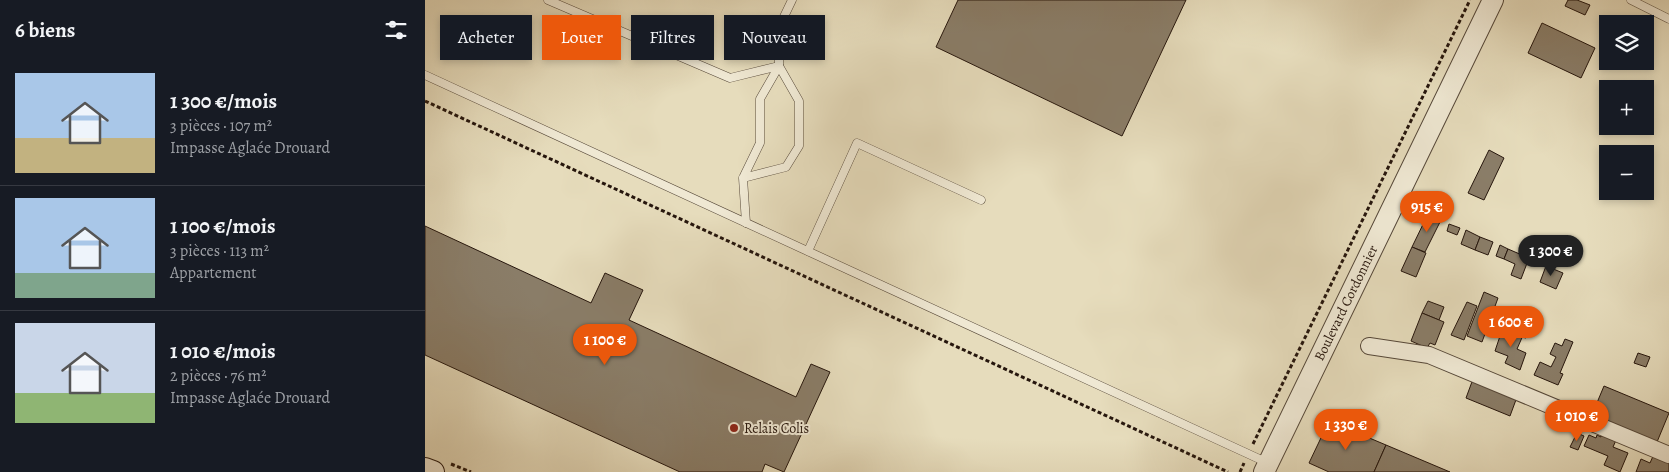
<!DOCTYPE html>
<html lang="fr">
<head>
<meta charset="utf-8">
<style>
  body { margin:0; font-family:Alegreya,serif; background:#20242c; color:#f1f3f6; height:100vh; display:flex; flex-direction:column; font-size:19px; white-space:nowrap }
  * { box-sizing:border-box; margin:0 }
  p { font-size:16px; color:#9ea1a6 }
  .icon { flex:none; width:28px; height:28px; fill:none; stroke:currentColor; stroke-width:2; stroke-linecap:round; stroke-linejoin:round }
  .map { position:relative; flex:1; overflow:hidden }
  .details { display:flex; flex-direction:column; background:#171b24; width:425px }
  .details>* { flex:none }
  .hud { position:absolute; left:15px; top:15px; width:475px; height:45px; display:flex; gap:10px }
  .tools { position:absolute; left:1174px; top:15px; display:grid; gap:10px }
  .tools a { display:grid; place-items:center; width:55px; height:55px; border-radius:0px; background:#171b24; box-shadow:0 2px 8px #0003; font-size:25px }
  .price { position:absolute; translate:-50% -42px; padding:0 11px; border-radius:18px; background:#ea580c; color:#fff; font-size:16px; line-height:32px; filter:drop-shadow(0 1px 2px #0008) }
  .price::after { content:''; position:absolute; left:50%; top:30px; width:15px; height:11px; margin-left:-8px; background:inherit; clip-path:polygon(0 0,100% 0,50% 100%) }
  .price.current { background:#222; color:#fff }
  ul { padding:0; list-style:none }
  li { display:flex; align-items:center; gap:15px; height:125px; padding:0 15px }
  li+li { border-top:1px solid #363941 }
  li span { display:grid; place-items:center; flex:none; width:140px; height:100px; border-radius:0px; color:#555 }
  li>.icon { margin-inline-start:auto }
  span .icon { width:60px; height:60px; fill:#fffc; stroke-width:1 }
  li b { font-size:21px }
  h2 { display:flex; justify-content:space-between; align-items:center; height:60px; padding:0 15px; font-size:21px }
  .chip { padding:0 18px; border-radius:0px; background:#171b24; box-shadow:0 2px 8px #0003; font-size:18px; line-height:45px }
  .chip.current { background:#ea580c; color:#fff }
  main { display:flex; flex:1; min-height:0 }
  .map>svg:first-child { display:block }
  .building { fill:#8a7d68; stroke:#26160d }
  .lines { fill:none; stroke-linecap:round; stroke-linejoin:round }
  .service-casing { stroke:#564839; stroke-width:9 }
  .minor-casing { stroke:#564839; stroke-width:18 }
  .tertiary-casing { stroke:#564839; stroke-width:22 }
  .secondary-casing { stroke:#26160d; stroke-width:24 }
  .path { stroke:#26160d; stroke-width:3; stroke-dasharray:4 2.5; stroke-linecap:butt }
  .service { stroke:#efe8d3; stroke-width:8 }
  .minor { stroke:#efe8d3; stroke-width:16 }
  .tertiary { stroke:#efe8d3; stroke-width:20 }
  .secondary { stroke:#efe8d3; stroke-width:22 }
  .poi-dot { fill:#8f2418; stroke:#efe8d3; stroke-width:2 }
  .labels { text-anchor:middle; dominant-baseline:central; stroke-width:4; stroke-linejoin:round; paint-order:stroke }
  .street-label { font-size:14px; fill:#26160d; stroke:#efe8d3 }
  .poi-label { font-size:14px; fill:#26160d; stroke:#efe8d3; text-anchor:start }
</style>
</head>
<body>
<main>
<section class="details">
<h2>6 biens<svg class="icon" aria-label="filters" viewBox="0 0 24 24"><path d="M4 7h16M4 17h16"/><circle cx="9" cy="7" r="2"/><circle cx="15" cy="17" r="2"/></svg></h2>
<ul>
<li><span style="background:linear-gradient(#a9c7e8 65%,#c2b280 0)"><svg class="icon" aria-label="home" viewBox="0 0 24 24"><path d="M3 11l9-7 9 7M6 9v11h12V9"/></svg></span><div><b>1 300 €/mois</b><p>3 pièces · 107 m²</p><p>Impasse Aglaée Drouard</p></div></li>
<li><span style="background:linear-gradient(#a9c7e8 75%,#7fa58c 0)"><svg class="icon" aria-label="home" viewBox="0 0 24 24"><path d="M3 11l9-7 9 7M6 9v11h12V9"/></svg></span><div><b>1 100 €/mois</b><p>3 pièces · 113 m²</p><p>Appartement</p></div></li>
<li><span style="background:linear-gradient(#c9d6e8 70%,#8fb573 0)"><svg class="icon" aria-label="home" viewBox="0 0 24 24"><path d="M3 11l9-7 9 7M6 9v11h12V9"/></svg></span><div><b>1 010 €/mois</b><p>2 pièces · 76 m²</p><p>Impasse Aglaée Drouard</p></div></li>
</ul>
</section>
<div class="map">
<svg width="1244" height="472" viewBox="0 0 1244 472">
  <rect width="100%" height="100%" fill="#e6dcbc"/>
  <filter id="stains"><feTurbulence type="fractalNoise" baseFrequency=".004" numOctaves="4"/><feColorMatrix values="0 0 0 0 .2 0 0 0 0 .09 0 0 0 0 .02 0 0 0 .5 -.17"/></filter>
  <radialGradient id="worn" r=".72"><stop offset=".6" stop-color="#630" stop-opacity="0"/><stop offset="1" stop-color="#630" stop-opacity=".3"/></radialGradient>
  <g class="building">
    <polygon points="533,0 761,0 697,136 511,47"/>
    <polygon points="1143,0 1152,0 1165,5 1160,15 1140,6"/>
    <polygon points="1117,23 1170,48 1156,78 1103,53"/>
    <polygon points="1064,150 1079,158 1059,200 1043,193"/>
    <polygon points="1003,214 1016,220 1000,252 987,247"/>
    <polygon points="1024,224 1035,228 1032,235 1022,231"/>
    <polygon points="0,226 166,303 180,273 218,290 204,320 371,397 386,364 405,372 359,472 340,464 337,472 255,472 0,355"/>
    <polygon points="1041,230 1055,237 1050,250 1036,244"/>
    <polygon points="1055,237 1068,242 1063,255 1050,250"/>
    <polygon points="1075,245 1083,249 1079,259 1071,256"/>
    <polygon points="987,247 1001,253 991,277 976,271"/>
    <polygon points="1083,249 1104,258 1096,279 1086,275 1090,264 1079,259"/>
    <polygon points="1121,266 1138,273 1131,289 1115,282"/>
    <polygon points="1059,292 1073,298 1057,342 1042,336"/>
    <polygon points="1003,301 1019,307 1014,320 997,313"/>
    <polygon points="1042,302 1052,306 1039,340 1026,335"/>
    <polygon points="1096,307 1100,309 1096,317 1084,312"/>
    <polygon points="1100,309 1108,312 1099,333 1091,330 1090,334 1077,330 1084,312 1096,317"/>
    <polygon points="997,313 1019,322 1010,345 1005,343 1002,348 986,341"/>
    <polygon points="1103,321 1107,323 1101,338 1097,337"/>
    <polygon points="1077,330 1090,334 1091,330 1099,333 1092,349 1101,353 1095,370 1080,363 1083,356 1070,351"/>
    <polygon points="1140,339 1148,342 1135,373 1138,374 1133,385 1109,375 1115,362 1126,367 1131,357 1125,354 1130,343 1137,346"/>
    <polygon points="1213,353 1225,357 1221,367 1209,363"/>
    <polygon points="1048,379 1092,397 1085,416 1041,398"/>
    <polygon points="1179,386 1244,413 1232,442 1166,417"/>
    <polygon points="904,421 961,445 949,472 904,472 884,463"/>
    <polygon points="1178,432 1192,438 1188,447 1203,453 1195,472 1179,465 1183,456 1159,446 1164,435 1171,438 1172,435 1176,437"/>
    <polygon points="1152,433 1159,436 1153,450 1145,447"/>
    <polygon points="961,445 1025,472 949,472"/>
    <polygon points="1229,454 1244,460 1244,472 1211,472 1216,459 1225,463"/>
  </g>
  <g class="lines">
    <g class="service-casing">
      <g id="service">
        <polyline points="123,0 305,78 354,66 354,27 367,0"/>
        <polyline points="1206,0 1244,19"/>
        <polyline points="0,75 843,463"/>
        <polyline points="318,178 361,167 374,146 374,101 354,66 335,99 335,143 318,178 321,223"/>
        <polyline points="383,251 432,143 556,200"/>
      </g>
    </g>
    <g class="minor-casing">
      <polyline id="minor" points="944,346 1004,355 1244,455"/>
    </g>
    <g class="tertiary-casing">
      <polyline id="tertiary" points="839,472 1068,0"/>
    </g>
    <g class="secondary-casing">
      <polyline id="secondary" points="0,469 8,472"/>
    </g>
    <g class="path">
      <polyline points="0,101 803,472"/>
      <polyline points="828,444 1045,0"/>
      <polyline points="26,464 46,472"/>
      <polyline points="815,472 819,463"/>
    </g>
    <use href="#service" class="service"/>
    <use href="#minor" class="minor"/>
    <use href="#tertiary" class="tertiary"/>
    <use href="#secondary" class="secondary"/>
  </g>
  <circle class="poi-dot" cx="309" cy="428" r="5"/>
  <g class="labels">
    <g class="street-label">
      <text transform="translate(921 303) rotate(-64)">Boulevard Cordonnier</text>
    </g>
    <g class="poi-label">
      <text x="319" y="428">Relais Colis</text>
    </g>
  </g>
  <rect width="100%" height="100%" filter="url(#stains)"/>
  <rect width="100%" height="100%" fill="url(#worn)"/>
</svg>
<div class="tools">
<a><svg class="icon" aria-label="layers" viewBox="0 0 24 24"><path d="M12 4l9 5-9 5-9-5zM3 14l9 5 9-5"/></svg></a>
<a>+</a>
<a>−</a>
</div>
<b class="price" style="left:1002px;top:233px">915 €</b>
<b class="price current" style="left:1126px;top:277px">1 300 €</b>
<b class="price" style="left:1086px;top:348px">1 600 €</b>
<b class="price" style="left:180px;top:366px">1 100 €</b>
<b class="price" style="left:1152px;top:442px">1 010 €</b>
<b class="price" style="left:921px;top:451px">1 330 €</b>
<div class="hud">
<a class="chip">Acheter</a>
<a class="chip current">Louer</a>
<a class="chip">Filtres</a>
<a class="chip">Nouveau</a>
</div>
</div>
</main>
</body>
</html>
